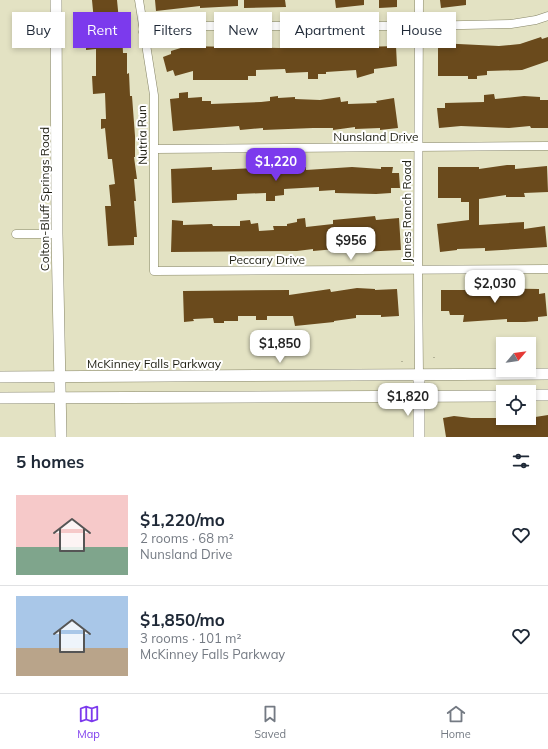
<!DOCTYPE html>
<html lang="en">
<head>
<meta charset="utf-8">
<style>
  body { margin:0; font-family:Mulish,sans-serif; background:#f2f2f3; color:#1f2937; height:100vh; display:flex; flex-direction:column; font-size:15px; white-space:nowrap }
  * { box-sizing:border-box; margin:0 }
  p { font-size:13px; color:#747a83 }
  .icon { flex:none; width:22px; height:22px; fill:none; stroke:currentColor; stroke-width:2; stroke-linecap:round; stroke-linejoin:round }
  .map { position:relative; height:437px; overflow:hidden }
  .drawer { display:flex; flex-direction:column; background:#fff; flex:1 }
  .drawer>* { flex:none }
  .banner { position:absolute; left:12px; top:12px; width:524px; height:36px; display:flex; gap:8px }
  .needle { width:26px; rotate:61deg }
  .tools { position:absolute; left:496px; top:337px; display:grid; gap:8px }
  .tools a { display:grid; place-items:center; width:40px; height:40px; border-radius:0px; background:#fff; box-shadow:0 2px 6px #0003; font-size:20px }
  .price { position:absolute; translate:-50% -34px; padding:0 9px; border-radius:8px; background:#fff; color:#222; font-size:13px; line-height:26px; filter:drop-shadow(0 1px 2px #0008) }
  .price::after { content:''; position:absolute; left:50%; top:24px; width:12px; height:9px; margin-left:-6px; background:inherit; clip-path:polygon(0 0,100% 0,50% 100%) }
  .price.active { background:#7c3aed; color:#fff }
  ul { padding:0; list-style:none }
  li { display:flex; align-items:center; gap:12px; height:100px; padding:0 16px }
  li+li { border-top:1px solid #e0e1e3 }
  li span { display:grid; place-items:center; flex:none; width:112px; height:80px; border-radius:0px; color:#555 }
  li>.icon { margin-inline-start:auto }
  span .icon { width:48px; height:48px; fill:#fffc; stroke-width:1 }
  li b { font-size:17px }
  h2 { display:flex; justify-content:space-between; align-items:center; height:48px; padding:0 16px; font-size:17px }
  .chip { padding:0 14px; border-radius:0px; background:#fff; box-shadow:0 2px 6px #0003; font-size:14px; line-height:36px }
  .chip.active { background:#7c3aed; color:#fff }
  .menu { display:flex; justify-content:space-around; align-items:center; height:56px; border-top:1px solid #e0e1e3; background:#fff; font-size:11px; color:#747a83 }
  .menu a { display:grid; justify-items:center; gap:2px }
  .menu .active { color:#7c3aed }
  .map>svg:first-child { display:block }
  .building { fill:#6a4a1c }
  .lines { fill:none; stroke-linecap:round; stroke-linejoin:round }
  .street-casing { stroke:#868568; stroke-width:9 }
  .secondary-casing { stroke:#868568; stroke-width:12 }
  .path { stroke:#a3a289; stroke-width:1.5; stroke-dasharray:1 3; stroke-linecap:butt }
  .street { stroke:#fff; stroke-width:8 }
  .secondary { stroke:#fff; stroke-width:11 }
  .labels { text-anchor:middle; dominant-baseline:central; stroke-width:4; stroke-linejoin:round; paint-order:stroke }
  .street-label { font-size:12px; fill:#1e1e12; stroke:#fff }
</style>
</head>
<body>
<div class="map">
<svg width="548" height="437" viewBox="0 0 548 437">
  <rect width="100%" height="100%" fill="#e3e2c3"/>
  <g class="building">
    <polygon points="92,0 117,0 120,31 122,31 123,53 127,53 127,74 129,73 130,96 132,96 135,136 135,157 134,157 137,179 134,179 136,201 134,201 137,237 134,237 134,245 108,246 105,206 111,206 109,185 115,184 112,159 108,159 105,128 101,129 101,119 106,119 105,93 93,94 92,76 96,76 96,49 86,50 86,32 95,32"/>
    <polygon points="155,0 238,0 238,6 200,8 200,6 156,11"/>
    <polygon points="244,0 285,0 286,7 244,8"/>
    <polygon points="335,0 364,0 364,5 336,8"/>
    <polygon points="379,0 397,0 397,7 379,8"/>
    <polygon points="440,0 466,0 466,5 441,8"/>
    <polygon points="541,37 542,39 548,37 548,61 522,70 487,71 487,75 477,76 477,79 468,79 468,76 438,76 438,43 499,46 520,44"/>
    <polygon points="364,43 364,47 396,46 397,66 374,69 374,73 357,78 356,70 326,72 326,74 318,74 318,79 308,79 308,72 286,73 285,69 256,70 256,76 248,76 248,80 193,80 193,71 175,76 173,70 167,72 163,57 171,54 171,51 187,46 279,48 308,46 308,45 326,45 326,46"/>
    <polygon points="188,92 188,98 202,97 202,101 211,101 211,104 261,102 270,101 270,97 278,96 278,98 295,97 295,99 320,100 340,97 341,102 348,101 348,104 377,103 376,101 394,98 398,128 380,130 380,128 355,129 355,127 333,130 333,128 313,128 263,130 263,128 240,130 239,126 173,131 170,99 179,98 179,93"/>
    <polygon points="494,94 495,99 524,96 540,97 540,100 548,100 548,128 531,128 530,126 509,128 461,126 439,128 437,108 445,108 445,103 484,102 484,95"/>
    <polygon points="507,165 515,165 515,169 547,166 548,192 524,193 525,197 506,197 506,195 479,199 479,225 524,222 524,229 545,226 547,247 485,251 485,248 457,249 457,250 440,252 437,224 469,220 469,202 461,202 461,198 438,198 438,167 479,167 479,169"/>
    <polygon points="212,167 212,170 282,167 282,169 306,167 306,170 352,167 381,169 381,167 393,167 392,173 399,173 400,188 391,188 391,193 376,194 335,193 335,190 319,191 319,187 284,189 284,195 275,196 275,201 266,201 266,193 237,194 237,200 172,203 171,169"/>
    <polygon points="375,216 376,220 399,218 401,250 360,252 360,249 336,252 336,249 313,251 313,249 297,251 171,252 172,220 183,221 183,225 212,224 213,226 240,226 240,221 250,220 251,224 258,223 259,231 274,230 273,226 287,226 287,224 297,222 297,219 305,218 306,227 333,224 333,220"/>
    <polygon points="357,288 375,289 375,290 397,289 399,316 381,317 381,315 356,315 356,318 334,321 334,322 295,326 293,316 267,316 267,320 256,320 256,316 238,316 238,321 224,321 224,323 214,323 213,318 193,319 194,321 184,322 183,291 289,290 289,295 330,289 331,292"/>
    <polygon points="484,288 539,289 539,294 545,293 547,316 538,317 538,321 525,322 507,322 507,319 463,322 464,315 450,315 449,311 441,311 441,290 484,290"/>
    <polygon points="548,415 548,437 446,437 443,418 454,416 471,418 529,418"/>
  </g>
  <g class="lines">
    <g class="street-casing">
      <g id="street">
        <polyline points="139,0 154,95 154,271 548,269"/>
        <polyline points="419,0 418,271 419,375"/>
        <polyline points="143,32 194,26 417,26 511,24 536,20 548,16"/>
        <polyline points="155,149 548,146"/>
        <polyline points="16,234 57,234"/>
      </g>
    </g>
    <g class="secondary-casing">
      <g id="secondary">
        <polyline points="56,0 57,234 61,437"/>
        <polyline points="0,377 548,374"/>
        <polyline points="529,395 548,395"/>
        <polyline points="0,398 503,396"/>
        <polyline points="419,437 419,375"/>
      </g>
    </g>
    <g class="path">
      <polyline points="434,357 434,360"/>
      <polyline points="402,362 402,360"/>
    </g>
    <use href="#street" class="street"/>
    <use href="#secondary" class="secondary"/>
  </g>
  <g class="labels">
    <g class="street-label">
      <text transform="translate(142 135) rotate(-91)">Nutria Run</text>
      <text x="376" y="136">Nunsland Drive</text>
      <text transform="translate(44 199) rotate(-90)">Colton-Bluff Springs Road</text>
      <text transform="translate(406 211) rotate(-90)">Janes Ranch Road</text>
      <text x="267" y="259">Peccary Drive</text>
      <text x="154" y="363">McKinney Falls Parkway</text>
    </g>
  </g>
</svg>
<div class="tools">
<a><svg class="needle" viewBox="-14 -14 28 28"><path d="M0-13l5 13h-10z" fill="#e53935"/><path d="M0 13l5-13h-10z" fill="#747a83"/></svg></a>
<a><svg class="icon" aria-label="locate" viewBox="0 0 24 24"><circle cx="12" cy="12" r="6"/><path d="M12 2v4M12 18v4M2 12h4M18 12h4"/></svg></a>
</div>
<b class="price active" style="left:276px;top:182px">$1,220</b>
<b class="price" style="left:351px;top:261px">$956</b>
<b class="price" style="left:495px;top:304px">$2,030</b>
<b class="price" style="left:280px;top:364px">$1,850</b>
<b class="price" style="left:408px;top:417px">$1,820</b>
<div class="banner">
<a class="chip">Buy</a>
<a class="chip active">Rent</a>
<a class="chip">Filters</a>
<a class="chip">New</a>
<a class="chip">Apartment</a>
<a class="chip">House</a>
</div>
</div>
<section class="drawer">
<h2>5 homes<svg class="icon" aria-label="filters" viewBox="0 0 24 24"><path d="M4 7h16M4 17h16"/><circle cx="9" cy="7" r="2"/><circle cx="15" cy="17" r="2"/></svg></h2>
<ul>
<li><span style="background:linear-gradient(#f6c9c9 65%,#7fa58c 0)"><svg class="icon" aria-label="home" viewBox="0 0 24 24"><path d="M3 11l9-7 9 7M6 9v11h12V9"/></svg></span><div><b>$1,220/mo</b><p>2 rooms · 68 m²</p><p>Nunsland Drive</p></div><svg class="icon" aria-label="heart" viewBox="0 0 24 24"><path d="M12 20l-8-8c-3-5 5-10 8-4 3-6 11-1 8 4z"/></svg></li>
<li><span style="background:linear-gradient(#a9c7e8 65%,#b9a48a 0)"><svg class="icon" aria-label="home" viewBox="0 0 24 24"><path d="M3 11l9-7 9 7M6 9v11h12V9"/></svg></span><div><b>$1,850/mo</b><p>3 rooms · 101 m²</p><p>McKinney Falls Parkway</p></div><svg class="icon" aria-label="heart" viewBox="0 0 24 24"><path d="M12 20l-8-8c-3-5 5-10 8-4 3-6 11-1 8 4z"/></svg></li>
</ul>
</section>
<nav class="menu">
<a class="active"><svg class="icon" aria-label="map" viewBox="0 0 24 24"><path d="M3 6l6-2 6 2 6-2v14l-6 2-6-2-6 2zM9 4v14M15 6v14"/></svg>Map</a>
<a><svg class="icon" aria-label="saved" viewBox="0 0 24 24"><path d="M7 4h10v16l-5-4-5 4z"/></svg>Saved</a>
<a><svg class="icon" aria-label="home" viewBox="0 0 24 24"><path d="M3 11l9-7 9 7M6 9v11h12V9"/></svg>Home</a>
</nav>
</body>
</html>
